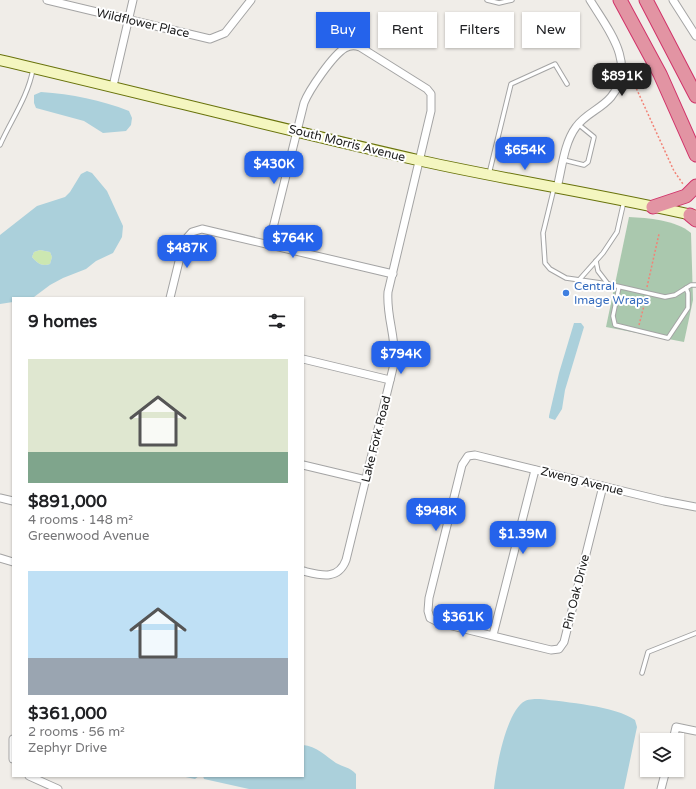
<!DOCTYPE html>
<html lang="en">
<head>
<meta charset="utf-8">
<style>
  body { margin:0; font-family:"Varela Round",sans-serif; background:#f6f6f6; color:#202124; height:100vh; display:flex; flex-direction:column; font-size:15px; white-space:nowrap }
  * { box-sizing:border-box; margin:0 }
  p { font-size:13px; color:#757577 }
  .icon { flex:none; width:22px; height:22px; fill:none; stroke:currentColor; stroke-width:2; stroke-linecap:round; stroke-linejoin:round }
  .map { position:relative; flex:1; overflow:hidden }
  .sheet { position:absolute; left:12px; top:297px; width:292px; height:480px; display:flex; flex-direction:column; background:#fff; border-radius:0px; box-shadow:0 1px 3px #0004 }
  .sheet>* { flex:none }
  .banner { position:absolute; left:316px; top:12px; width:320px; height:36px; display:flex; gap:8px }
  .tools { position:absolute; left:640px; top:733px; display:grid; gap:8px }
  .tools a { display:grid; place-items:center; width:44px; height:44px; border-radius:0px; background:#fff; box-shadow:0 1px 3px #0004; font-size:20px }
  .price { position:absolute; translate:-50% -34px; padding:0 9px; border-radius:8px; background:#2563eb; color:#fff; font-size:13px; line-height:26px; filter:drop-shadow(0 1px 2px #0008) }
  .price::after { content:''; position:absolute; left:50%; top:24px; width:12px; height:9px; margin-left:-6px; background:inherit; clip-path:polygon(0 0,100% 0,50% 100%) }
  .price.current { background:#222; color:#fff }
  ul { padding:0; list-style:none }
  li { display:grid; align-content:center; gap:8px; height:212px; padding:0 16px }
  li span { display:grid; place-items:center; height:124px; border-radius:0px; color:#555 }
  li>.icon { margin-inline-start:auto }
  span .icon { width:72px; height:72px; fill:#fffc; stroke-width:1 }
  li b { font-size:17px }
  h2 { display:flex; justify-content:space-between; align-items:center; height:48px; padding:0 16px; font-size:17px }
  .tag { padding:0 14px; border-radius:0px; background:#fff; box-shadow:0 1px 3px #0004; font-size:14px; line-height:36px }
  .tag.current { background:#2563eb; color:#fff }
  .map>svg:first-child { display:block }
  .grass { fill:#cce7b1 }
  .cemetery { fill:#aac8ae }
  .water { fill:#abd0db; fill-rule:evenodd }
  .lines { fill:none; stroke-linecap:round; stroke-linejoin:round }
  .lane-casing { stroke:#a4a4a4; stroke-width:5.5 }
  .street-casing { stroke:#a4a4a4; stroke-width:9 }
  .secondary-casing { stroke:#69730c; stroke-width:12 }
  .highway-casing { stroke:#d13269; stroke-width:15 }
  .path { stroke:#f28377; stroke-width:1.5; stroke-dasharray:2 2; stroke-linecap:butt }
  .lane { stroke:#fff; stroke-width:3.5 }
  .street { stroke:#fff; stroke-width:7 }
  .secondary { stroke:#f4f6c0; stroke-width:10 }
  .highway { stroke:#e294a3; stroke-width:13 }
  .shop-dot { fill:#3f7fe0; stroke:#fff; stroke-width:1.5 }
  .labels { text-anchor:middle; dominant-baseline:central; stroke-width:4; stroke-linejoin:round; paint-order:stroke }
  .street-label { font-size:12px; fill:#202020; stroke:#fff }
  .shop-label { font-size:12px; fill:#366cbe; stroke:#fff; text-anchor:start }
</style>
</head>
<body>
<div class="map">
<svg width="696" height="789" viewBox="0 0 696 789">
  <rect width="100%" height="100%" fill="#f0ede8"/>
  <path class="grass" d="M40,250L50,252L52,257L50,264C42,267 37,263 32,257L34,252Z"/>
  <path class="cemetery" d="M629,217C648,218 676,220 691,233L693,300L684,342L606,327Z"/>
  <g class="water">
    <path d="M41,92C72,94 101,100 129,111L132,118L131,125L126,131L103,133L84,121L36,108L34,103V95Z"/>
    <path d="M87,171L92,173L107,191L123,226L122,237L113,253L96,261L86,269L63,278L50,285L34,297L13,298V302L0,304V235L37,206L65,197L70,192L81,174ZM40,250L50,252L52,257L50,264C42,267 37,263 32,257L34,252Z"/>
    <polygon points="574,323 581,323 584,327 565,390 562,409 555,420 549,418 549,416 559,373"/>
    <path d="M540,699C566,702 615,706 635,720L637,727L624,789H494C496,769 506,711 525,701C529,699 536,699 540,699Z"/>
    <path d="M303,745C316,746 326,756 336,763C343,767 350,767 356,774V789H249L204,779L203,776H199L195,779L181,776H303Z"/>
  </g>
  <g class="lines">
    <g class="lane-casing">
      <g id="lane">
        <polyline points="487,0 499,3 512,0"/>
        <path d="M0,145C11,120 28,97 33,69"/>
        <polyline points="564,160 584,165 588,162 594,137 578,124"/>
        <polyline points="489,174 511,84 555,64 567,84"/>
        <polyline points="554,188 543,233 545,263 550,269 566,278 608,284 665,297 675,295 691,285 696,285"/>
        <polyline points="596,261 598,271 608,284"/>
        <polyline points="579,280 603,253 617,232 624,201"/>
        <polyline points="619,287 613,316 615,325 668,338 688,308 688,293 686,288"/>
        <polyline points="642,673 648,652 696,633"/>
      </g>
    </g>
    <g class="street-casing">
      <g id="street">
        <polyline points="47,0 210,39 225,33 251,0"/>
        <polyline points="673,0 696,36"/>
        <polyline points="113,86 133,0"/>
        <path d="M557,188C562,168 564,143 576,127C585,114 601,109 611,97C638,64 607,28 590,0"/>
        <path d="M269,244L304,103C309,90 333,55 345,48C350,45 355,45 360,47L427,89L431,94V111L388,292C386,317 397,339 394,364L346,560C338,581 320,575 303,571"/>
        <polyline points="170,298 184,241 192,232 202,229 393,274"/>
        <polyline points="303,359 390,380"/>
        <polyline points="303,465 366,480"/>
        <polyline points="603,486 564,642 559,649 551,650 440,623 430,618 428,611 429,598 462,465 468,456 475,455 664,501 696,507"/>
        <polyline points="0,498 13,501"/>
        <polyline points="0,558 13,562"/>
        <polyline points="493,635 535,470"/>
        <polyline points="13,739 13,759"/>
        <polyline points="673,740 676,727 696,731"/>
        <polyline points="29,776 58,789"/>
        <polyline points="661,789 666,770"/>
      </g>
    </g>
    <g class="secondary-casing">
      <path id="secondary" d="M0,60C141,93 281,129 422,161C513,181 605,195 696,216"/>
    </g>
    <g class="highway-casing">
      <g id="highway">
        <polyline points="620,0 660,74 696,155"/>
        <polyline points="646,0 696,96"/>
        <polyline points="653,207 686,196 696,186"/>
        <polyline points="690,215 696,220"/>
      </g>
    </g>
    <g class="path">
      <polyline points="627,77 632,79 674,171 683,184"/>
      <polyline points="647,287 659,234"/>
      <polyline points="639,325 646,298"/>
    </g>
    <use href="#lane" class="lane"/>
    <use href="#street" class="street"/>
    <use href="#secondary" class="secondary"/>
    <use href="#highway" class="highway"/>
  </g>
  <circle class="shop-dot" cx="566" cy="293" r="4"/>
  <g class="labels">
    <g class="street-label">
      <text transform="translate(143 23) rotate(13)">Wildflower Place</text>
      <text transform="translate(347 143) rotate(14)">South Morris Avenue</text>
      <text transform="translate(376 439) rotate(-76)">Lake Fork Road</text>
      <text transform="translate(582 481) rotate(14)">Zweng Avenue</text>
      <text transform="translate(576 592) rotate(-76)">Pin Oak Drive</text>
    </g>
    <g class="shop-label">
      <text x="574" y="286">Central<tspan x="574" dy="14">Image Wraps</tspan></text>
    </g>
  </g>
</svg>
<div class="tools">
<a><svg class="icon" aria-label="layers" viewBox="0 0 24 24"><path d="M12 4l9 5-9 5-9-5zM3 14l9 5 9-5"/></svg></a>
</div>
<b class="price current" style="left:622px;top:97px">$891K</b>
<b class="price" style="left:525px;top:171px">$654K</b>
<b class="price" style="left:274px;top:185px">$430K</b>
<b class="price" style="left:293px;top:259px">$764K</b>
<b class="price" style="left:187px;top:269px">$487K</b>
<b class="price" style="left:401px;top:375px">$794K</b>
<b class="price" style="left:436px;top:532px">$948K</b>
<b class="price" style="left:523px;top:555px">$1.39M</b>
<b class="price" style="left:463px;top:638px">$361K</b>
<div class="banner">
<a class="tag current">Buy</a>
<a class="tag">Rent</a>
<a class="tag">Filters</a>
<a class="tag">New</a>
</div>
<section class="sheet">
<h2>9 homes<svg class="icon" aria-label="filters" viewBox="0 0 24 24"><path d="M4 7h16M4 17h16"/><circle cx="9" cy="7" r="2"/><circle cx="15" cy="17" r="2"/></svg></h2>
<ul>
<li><span style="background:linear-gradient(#dfe7d0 75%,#7fa58c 0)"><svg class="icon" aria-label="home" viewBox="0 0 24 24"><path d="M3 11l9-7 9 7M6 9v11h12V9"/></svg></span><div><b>$891,000</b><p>4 rooms · 148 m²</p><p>Greenwood Avenue</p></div></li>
<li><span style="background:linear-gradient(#bfe0f5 70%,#9aa5b1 0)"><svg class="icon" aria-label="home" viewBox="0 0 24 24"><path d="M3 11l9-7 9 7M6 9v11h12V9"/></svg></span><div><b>$361,000</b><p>2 rooms · 56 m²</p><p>Zephyr Drive</p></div></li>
</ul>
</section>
</div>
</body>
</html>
